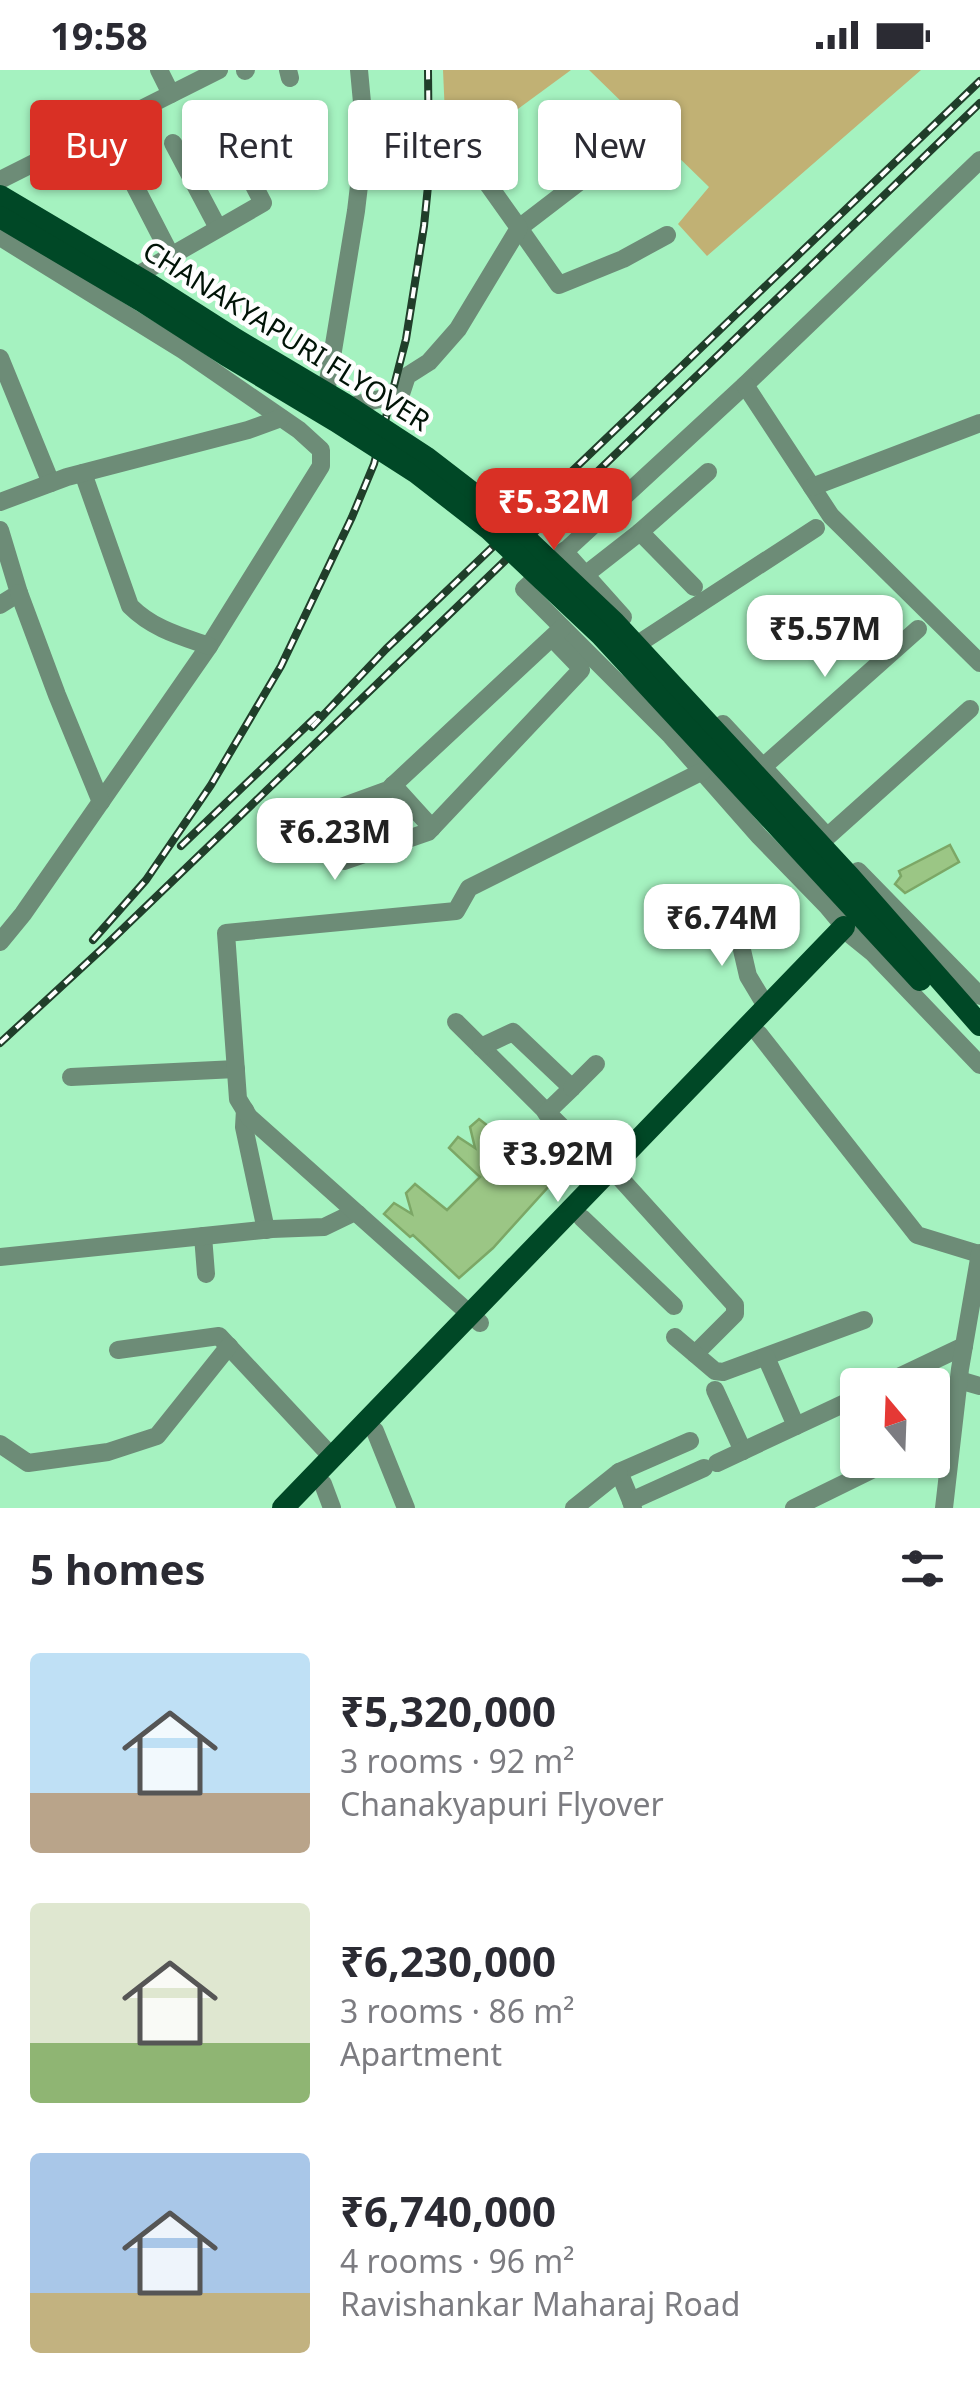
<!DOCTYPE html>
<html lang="en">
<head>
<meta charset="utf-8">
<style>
  body { margin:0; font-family:"Noto Sans",sans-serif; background:#f2f2f3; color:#2b2b33; height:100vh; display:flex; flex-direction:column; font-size:38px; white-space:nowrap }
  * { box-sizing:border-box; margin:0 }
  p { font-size:32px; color:#7c7c81 }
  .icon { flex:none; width:55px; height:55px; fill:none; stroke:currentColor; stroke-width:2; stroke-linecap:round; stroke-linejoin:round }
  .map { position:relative; height:1438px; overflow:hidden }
  .panel { display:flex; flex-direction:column; background:#fff; flex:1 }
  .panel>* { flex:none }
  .top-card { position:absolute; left:30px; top:30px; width:920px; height:90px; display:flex; gap:20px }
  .needle { width:65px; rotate:341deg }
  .fabs { position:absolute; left:840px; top:1298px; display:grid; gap:20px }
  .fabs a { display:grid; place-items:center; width:110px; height:110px; border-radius:10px; background:#fff; box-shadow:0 2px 8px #0004; font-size:50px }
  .price { position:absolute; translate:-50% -85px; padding:0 22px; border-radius:20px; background:#fff; color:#222; font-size:32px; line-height:65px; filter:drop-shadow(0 2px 5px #0008) }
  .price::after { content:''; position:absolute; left:50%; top:60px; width:30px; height:22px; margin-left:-15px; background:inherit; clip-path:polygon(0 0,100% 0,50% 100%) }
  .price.selected { background:#d93025; color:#fff }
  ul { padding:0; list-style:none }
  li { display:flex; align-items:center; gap:30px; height:250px; padding:0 30px }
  li span { display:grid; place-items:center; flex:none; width:280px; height:200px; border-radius:10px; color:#555 }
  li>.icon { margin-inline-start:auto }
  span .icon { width:120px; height:120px; fill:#fffc; stroke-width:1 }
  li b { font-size:42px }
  h2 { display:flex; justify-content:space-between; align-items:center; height:120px; padding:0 30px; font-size:42px }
  .pill { padding:0 35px; border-radius:10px; background:#fff; box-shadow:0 2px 8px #0004; font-size:35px; line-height:90px }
  .pill.selected { background:#d93025; color:#fff }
  .status { display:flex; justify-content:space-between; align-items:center; height:70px; padding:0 50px; background:#fff; direction:ltr }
  .status svg { height:28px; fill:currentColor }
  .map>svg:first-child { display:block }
  .green { fill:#c1b174 }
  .building { fill:#9bc685; stroke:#7ca766; stroke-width:2.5 }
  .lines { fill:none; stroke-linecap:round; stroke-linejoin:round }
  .minor { stroke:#6d8c77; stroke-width:18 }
  .major { stroke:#004826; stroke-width:22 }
  .rail-casing { stroke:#203e2a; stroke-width:8 }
  .rail { stroke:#fefefe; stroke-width:4; stroke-dasharray:11; stroke-linecap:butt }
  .major-bridge { stroke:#004826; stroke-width:22 }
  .labels { text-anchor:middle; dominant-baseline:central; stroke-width:9; stroke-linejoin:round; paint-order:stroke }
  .street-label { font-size:28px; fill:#001306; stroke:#fefefe }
</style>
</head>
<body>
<div class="status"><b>19:58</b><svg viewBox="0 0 49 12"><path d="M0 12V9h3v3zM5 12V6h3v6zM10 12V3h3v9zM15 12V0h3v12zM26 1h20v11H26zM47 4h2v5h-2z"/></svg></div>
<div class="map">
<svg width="980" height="1438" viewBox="0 0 980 1438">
  <rect width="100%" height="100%" fill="#a5f2c0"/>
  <g class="green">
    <polygon points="443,0 571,0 447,91"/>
    <polygon points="589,0 921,0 707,186 678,154 709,117"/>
  </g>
  <g class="building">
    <polygon points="950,775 959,792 905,823 895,814 901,806 899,801"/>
    <polygon points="479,1049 506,1070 504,1073 521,1089 532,1094 530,1099 549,1116 493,1178 459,1208 413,1165 410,1167 384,1144 394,1133 412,1144 406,1123 415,1114 447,1140 480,1107 449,1078 458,1067 475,1078 470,1057"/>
  </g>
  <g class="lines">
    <g class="minor">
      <polyline points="159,0 171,24"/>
      <polyline points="288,0 290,8"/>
      <polyline points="245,1 246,0"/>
      <polyline points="173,73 218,158"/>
      <polyline points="592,80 592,102 519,158 559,215 623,189 667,165"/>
      <polyline points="980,90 745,315 524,519 671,666 759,766 827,836 852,866 873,883 980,995"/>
      <polyline points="124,95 171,186"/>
      <polyline points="0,110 219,0"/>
      <polyline points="0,167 183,280 299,360 321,380 321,396 209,576 23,844 0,872"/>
      <polyline points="143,202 263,133 221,52"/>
      <polyline points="0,288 51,413"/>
      <polyline points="745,315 831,446 980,593"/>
      <polyline points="327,317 356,141 365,65 359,0"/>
      <polyline points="358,334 401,324 407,306 429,292 458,259 519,158 475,96 498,62"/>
      <path d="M83,403L130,536C153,559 180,566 209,576"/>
      <polyline points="812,417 980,353"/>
      <polyline points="0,432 67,407 248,360 281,348"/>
      <polyline points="0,460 19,523 0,535"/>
      <polyline points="564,481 623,547"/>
      <polyline points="585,505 640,462"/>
      <polyline points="694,517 640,462 708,402"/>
      <polyline points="19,523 57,625 101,732"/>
      <polyline points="552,568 580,597 581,600 428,762 344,791 340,787 329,748 333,740 388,720 562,558"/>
      <polyline points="644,570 816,458"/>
      <polyline points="723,654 824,763"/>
      <polyline points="764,696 918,559"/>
      <polyline points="393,715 432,758"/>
      <polyline points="827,767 970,639"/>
      <polyline points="858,801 980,926"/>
      <polyline points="733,841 748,906 766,936"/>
      <polyline points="456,952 608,1103"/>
      <polyline points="759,964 917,1165 979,1184"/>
      <polyline points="481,977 513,962 572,1018 546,1043"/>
      <polyline points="71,1007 236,999"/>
      <polyline points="572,1018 596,994"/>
      <polyline points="245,1040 244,1057 266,1160"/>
      <polyline points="620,1108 735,1235 735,1244 695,1284"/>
      <polyline points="582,1148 674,1236"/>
      <polyline points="203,1166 206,1204"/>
      <polyline points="0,1187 272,1159 324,1157 353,1143 358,1144"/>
      <polyline points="480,1253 249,1047 238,1029 226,863 456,841 469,818 703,701"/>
      <polyline points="675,1267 715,1301 723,1302 864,1250"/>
      <polyline points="118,1280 219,1266 332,1387"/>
      <polyline points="766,1287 796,1356"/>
      <polyline points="959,1310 980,1316"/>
      <polyline points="882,1315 964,1276"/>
      <polyline points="715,1320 743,1381"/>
      <polyline points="366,1353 375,1361 406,1438"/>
      <polyline points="0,1374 28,1393 108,1382 157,1366 229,1276"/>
      <polyline points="717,1393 858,1327"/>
      <polyline points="323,1414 332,1438"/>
      <polyline points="631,1431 619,1402 690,1371"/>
      <polyline points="574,1438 619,1402"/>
      <polyline points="633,1438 631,1431 704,1398"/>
      <polyline points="794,1438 892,1390"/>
      <polyline points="944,1438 960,1299 980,1183"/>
    </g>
    <polyline class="major" points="283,1438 844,857"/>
    <g class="rail-casing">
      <g id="rail">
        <polyline points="312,657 386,579 980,11"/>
        <polyline points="181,776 318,645"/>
        <polyline points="93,870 146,810 211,715 281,596 352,447 374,394 406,269 424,156 429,106 428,0"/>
        <polyline points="0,973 103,878 980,33"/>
      </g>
    </g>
    <use href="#rail" class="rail"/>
    <g class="major-bridge">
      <polyline points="0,126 152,216 235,269 346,335 427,388 501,445 614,552 850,807 980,955"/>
      <polyline points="0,147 142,231 226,285 336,351 417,403 489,459 601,565 920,910"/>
    </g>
  </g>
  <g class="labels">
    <g class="street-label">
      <text transform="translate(287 265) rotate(32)">CHANAKYAPURI FLYOVER</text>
    </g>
  </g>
</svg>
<div class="fabs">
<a><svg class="needle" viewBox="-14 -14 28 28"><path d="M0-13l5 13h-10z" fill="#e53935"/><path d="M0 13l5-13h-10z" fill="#7c7c81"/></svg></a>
</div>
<b class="price selected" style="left:554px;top:483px">₹5.32M</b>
<b class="price" style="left:825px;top:610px">₹5.57M</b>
<b class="price" style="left:335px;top:813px">₹6.23M</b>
<b class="price" style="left:722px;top:899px">₹6.74M</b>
<b class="price" style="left:558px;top:1135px">₹3.92M</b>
<div class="top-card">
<a class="pill selected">Buy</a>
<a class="pill">Rent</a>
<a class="pill">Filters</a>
<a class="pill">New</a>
</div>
</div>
<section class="panel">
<h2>5 homes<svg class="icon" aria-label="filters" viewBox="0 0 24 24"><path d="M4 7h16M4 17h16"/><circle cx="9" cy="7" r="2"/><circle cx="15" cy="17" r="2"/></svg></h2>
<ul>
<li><span style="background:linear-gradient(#bfe0f5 70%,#b9a48a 0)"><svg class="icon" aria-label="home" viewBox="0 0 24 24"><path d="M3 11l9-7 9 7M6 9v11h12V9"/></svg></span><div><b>₹5,320,000</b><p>3 rooms · 92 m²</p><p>Chanakyapuri Flyover</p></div></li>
<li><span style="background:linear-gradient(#dfe7d0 70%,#8fb573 0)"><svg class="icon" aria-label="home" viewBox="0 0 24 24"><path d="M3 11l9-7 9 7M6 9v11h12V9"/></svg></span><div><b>₹6,230,000</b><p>3 rooms · 86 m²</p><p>Apartment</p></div></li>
<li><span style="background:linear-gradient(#a9c7e8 70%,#c2b280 0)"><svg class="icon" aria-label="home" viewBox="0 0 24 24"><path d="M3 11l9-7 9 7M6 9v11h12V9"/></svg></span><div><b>₹6,740,000</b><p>4 rooms · 96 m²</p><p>Ravishankar Maharaj Road</p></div></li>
</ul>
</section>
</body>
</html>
